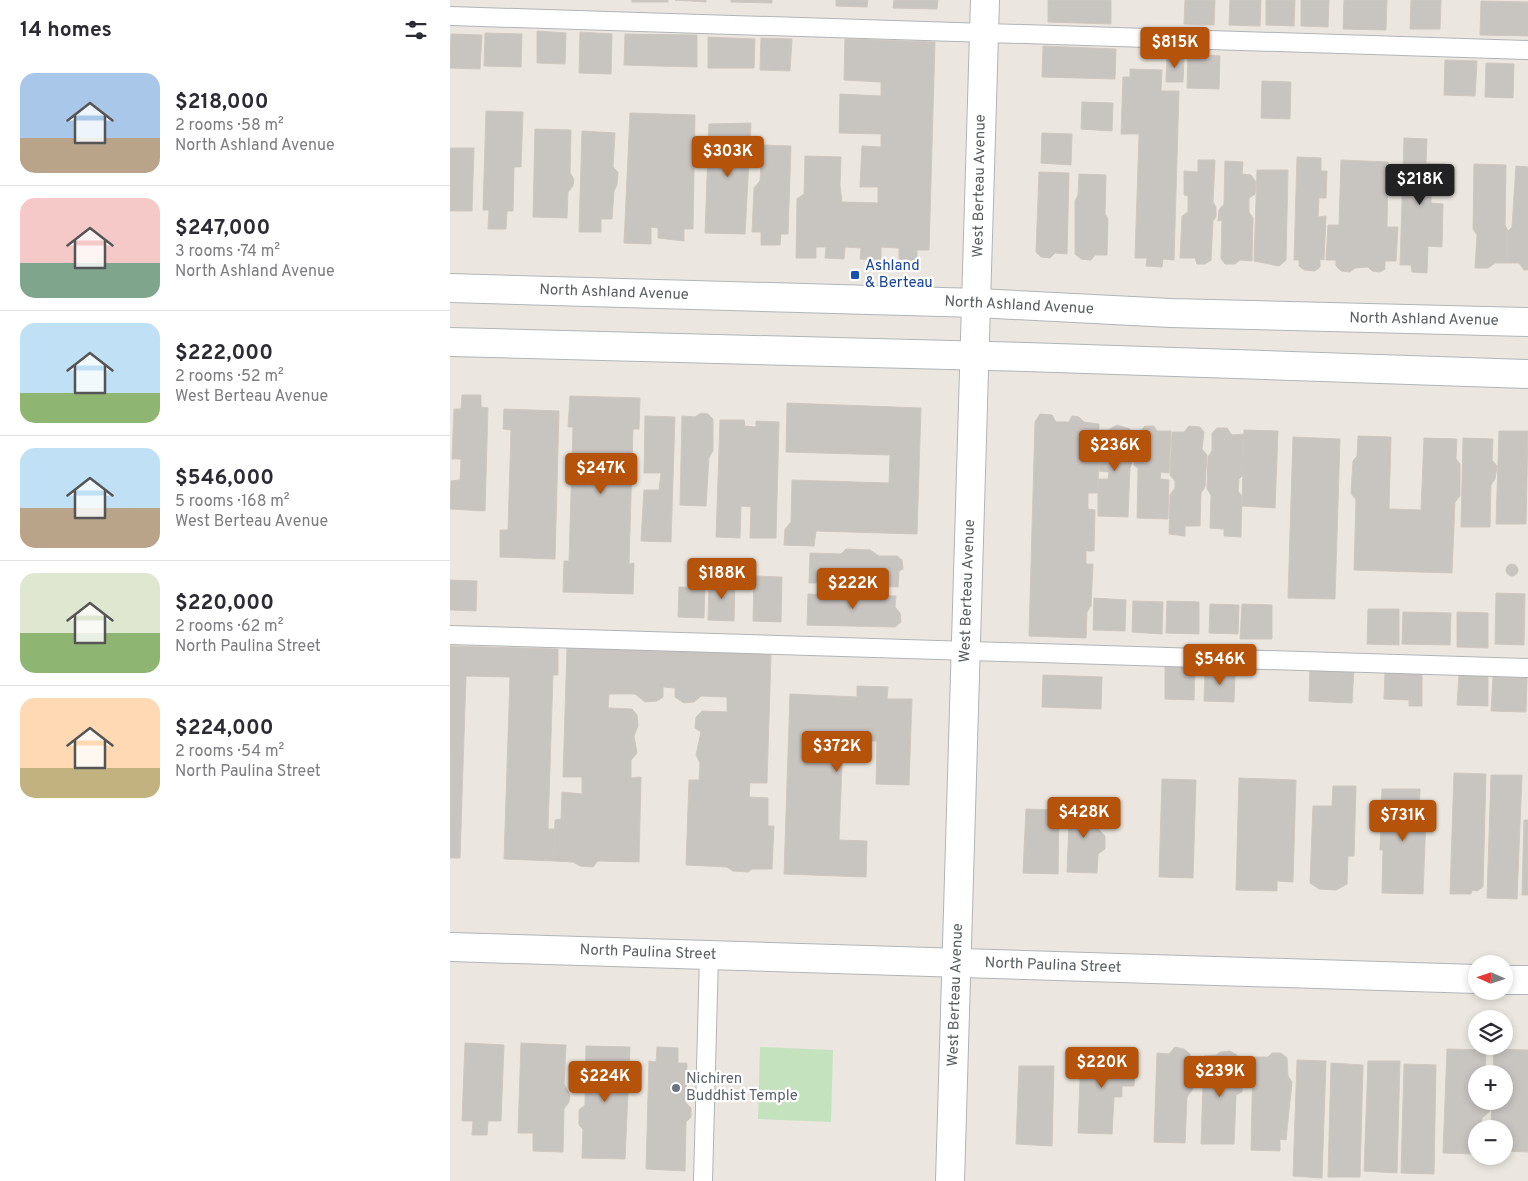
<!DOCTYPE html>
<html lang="en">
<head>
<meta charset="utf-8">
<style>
  body { margin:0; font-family:Overpass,sans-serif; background:#f2f2f3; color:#2b2b33; height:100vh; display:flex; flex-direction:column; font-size:19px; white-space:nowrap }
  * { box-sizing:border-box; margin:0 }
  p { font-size:16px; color:#7c7c81 }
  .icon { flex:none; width:28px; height:28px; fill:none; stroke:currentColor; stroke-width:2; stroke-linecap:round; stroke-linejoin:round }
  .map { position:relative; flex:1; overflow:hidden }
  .side { display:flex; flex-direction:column; background:#fff; width:450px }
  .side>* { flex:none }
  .needle { width:32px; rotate:273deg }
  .buttons { position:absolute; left:1018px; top:955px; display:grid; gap:10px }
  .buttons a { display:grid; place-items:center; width:45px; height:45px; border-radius:50%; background:#fff; box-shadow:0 2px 8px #0003; font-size:25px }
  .price { position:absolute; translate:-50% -42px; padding:0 11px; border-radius:5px; background:#b45309; color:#fff; font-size:16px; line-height:32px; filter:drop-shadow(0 1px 2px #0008) }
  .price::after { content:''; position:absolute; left:50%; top:30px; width:15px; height:11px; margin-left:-8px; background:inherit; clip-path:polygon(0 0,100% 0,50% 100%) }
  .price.active { background:#222; color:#fff }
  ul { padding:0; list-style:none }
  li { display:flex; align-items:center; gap:15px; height:125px; padding:0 20px }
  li+li { border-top:1px solid #e1e1e2 }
  li span { display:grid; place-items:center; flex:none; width:140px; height:100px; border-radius:15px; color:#555 }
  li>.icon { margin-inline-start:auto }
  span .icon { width:60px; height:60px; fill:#fffc; stroke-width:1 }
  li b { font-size:21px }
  h2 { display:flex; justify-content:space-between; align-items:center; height:60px; padding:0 20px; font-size:21px }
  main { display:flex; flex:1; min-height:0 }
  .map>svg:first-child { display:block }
  .green { fill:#c5e2be }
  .building { fill:#c8c4c0; stroke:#cfc7bf }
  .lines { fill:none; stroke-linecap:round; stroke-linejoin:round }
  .lane-casing { stroke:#b1b4b7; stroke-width:20 }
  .street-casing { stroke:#b1b4b7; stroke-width:30 }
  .secondary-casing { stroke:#b0b5b7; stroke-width:30 }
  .lane { stroke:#fff; stroke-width:18 }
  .street { stroke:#fff; stroke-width:28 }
  .secondary { stroke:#fff; stroke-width:28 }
  .transit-dot { fill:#1a4fb4; stroke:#fff; stroke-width:2 }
  .worship-dot { fill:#6b7280; stroke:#fff; stroke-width:2 }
  .labels { text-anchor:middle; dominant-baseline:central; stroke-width:4.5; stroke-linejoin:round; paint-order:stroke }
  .street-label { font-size:15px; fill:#595e60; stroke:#fff }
  .transit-label { font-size:15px; fill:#164399; stroke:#fff; text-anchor:start }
  .worship-label { font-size:15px; fill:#5b616d; stroke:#fff; text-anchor:start }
</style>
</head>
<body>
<main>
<section class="side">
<h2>14 homes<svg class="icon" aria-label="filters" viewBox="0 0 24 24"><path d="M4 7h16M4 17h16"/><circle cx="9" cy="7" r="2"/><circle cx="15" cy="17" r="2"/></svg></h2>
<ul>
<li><span style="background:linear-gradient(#a9c7e8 65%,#b9a48a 0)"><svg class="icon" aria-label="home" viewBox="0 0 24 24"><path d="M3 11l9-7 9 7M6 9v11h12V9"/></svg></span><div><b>$218,000</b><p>2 rooms · 58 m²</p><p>North Ashland Avenue</p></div></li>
<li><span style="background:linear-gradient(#f6c9c9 65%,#7fa58c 0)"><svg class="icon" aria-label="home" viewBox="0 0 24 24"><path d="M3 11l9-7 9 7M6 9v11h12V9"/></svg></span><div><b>$247,000</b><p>3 rooms · 74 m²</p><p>North Ashland Avenue</p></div></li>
<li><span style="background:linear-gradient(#bfe0f5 70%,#8fb573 0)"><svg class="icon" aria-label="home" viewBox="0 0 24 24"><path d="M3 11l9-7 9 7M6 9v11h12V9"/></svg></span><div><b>$222,000</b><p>2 rooms · 52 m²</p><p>West Berteau Avenue</p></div></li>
<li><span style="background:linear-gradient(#bfe0f5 60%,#b9a48a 0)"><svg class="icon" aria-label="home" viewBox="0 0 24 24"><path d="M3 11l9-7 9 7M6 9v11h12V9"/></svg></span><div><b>$546,000</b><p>5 rooms · 168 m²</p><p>West Berteau Avenue</p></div></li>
<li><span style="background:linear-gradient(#dfe7d0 60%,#8fb573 0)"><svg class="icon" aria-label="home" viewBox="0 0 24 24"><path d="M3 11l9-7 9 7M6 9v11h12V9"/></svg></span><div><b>$220,000</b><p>2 rooms · 62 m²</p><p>North Paulina Street</p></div></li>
<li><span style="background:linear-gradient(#ffd9b3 70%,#c2b280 0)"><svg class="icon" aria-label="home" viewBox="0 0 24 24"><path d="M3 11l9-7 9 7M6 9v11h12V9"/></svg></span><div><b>$224,000</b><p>2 rooms · 54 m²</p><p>North Paulina Street</p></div></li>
</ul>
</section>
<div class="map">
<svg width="1078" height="1181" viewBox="0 0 1078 1181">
  <rect width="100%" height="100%" fill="#ebe7e0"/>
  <polygon class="green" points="310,1047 383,1050 381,1122 308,1119"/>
  <g class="building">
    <rect x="182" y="0" width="36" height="2"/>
    <polygon points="225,0 256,0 256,2"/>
    <polygon points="281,0 322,0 322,3 281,2"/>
    <polygon points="386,0 418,0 417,7 386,6"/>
    <polygon points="444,0 488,0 487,9 443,8"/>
    <polygon points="598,0 661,0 661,24 598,22"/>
    <polygon points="735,0 765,0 764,25 734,24"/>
    <polygon points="780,0 811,0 810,26 779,25"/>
    <polygon points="816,0 845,0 844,26 816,25"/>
    <polygon points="851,0 879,0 878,27 851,26"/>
    <polygon points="894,0 937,0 936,30 893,29"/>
    <polygon points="961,0 991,0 990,29 960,29"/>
    <polygon points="1031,1 1078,2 1078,36 1030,35"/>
    <polygon points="87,31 116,33 115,64 87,63"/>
    <polygon points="130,32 162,34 161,74 129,73"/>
    <polygon points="35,33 72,34 71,67 34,66"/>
    <polygon points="1,34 32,35 30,69 0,68"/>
    <polygon points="175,34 247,35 247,67 174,65"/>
    <polygon points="258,37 305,39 304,68 258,68"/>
    <polygon points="311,38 342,39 340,71 310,70"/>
    <polygon points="395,39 485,42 479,250 467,250 467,261 449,259 449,248 431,247 431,260 410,259 411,248 395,247 394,259 375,258 376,247 366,247 366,258 346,258 347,199 354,194 355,156 391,157 390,185 392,202 428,203 428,187 410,187 412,146 431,147 431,134 389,133 390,94 431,96 431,82 394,80"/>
    <polygon points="593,46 666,49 665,79 592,77"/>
    <polygon points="738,54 770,56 769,89 737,88"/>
    <polygon points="717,55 734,57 733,82 716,82"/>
    <polygon points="995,60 1027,61 1025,96 994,95"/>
    <polygon points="1036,63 1064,64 1063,98 1035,97"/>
    <polygon points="680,69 712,70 711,91 729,91 724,260 713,259 712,267 696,266 697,258 685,258 689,134 671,134 673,77 680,77"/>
    <polygon points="812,81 841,82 840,119 811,118"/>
    <polygon points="632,102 663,103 662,131 631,129"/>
    <polygon points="36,111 73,112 71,167 64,167 63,211 57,211 56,229 38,229 39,210 33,210"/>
    <polygon points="180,113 245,115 243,229 234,229 234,241 208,238 208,228 201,227 201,244 174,243"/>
    <polygon points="301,123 295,234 255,233 259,124"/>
    <polygon points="85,129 121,130 120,173 124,179 123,186 118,192 117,218 83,217"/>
    <polygon points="132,131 165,133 163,167 168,172 167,185 164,191 162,219 151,219 151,232 129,232"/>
    <polygon points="592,133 622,134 621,165 591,163"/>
    <polygon points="954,138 977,139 976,163 996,164 995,190 981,189 981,203 993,204 992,247 978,246 977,273 962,272 961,265 950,265"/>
    <polygon points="312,145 341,146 338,234 331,234 330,245 311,245 311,232 302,232 304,188 310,181"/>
    <polygon points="0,148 24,148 22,211 0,211"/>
    <polygon points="847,157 871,158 871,171 877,171 876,198 869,198 868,217 876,216 874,260 870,259 870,267 865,271 854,270 849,266 849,260 844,260"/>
    <polygon points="748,160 765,160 763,202 766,207 766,217 763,221 761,260 755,264 747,264 745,258 730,258 732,216 738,212 738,196 734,195 734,171 748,172"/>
    <polygon points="891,160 938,162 937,227 948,227 946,261 935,261 935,269 930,272 922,271 918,267 905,268 900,272 891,271 886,266 886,260 876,260 878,225 889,225"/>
    <polygon points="775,161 793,162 792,174 801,175 806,182 805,194 799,198 799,212 803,218 802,261 790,260 785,264 775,264 771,259 772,220 768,221 769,210 774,204"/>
    <polygon points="1024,164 1056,165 1055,225 1058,231 1057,263 1045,263 1038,268 1025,268 1027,235 1023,229"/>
    <polygon points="1066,166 1078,167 1078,270 1074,270 1069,263 1057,263 1058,231 1062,227"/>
    <polygon points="807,170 838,170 836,260 829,266 804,261"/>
    <polygon points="589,172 619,173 617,254 605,253 600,258 591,257 586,252"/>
    <polygon points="629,174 656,175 655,214 658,219 657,255 645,255 641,260 631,259 625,254 625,201 628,195"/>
    <polygon points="12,395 31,395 31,407 38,408 35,511 0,509 1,481 10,480 11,459 2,459 4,409 11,409"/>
    <polygon points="120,396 190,398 189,429 183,429 179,564 184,563 183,594 113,592 114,561 119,561 123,427 118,427"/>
    <polygon points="337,403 471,408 467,534 366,531 364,546 334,545 335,529 341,522 342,480 439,483 440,455 336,452"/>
    <polygon points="54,409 109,411 105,559 50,557 50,530 58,530 61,430 53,429"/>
    <polygon points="251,413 258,414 263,419 263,451 259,457 256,506 230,505 232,416 245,417"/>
    <polygon points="590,414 602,415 606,422 619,422 622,416 629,417 634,422 649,424 648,493 638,493 638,509 645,510 644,551 636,551 636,564 643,564 641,606 637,612 636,638 579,636 585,422"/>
    <polygon points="195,416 225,417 221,542 191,541 194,490 209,490 211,473 194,473"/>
    <polygon points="270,420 294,420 295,426 306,427 306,421 329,422 326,538 300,538 301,507 291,506 290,538 266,537"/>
    <polygon points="667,425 680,429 680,450 684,455 680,468 678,517 648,516 648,479 658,479 659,472 649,471 650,430 658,430"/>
    <polygon points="695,426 704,426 707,431 721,431 719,473 711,472 710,479 719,480 718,519 687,518 688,468 684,465 685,456 689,450 689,433"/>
    <polygon points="739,426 750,427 754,432 752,449 757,455 755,487 751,493 750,526 735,526 735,536 719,534 720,495 725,488 725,481 720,475 722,432 734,432"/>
    <polygon points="767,428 777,428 782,435 794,434 793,475 789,479 788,491 792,496 791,537 774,536 774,529 760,528 761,495 757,489 758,457 762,451 762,433"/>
    <polygon points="794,430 828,431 825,508 792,506"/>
    <polygon points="1049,431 1078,431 1076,524 1046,524"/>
    <polygon points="908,436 941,437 939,509 971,510 974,438 1007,439 1006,459 1010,464 1010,496 1005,502 1002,573 904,570 906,500 901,493 903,461 907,456"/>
    <polygon points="843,437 890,439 885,599 838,598"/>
    <polygon points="1013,438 1043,439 1042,460 1047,466 1045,479 1041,485 1040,527 1011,527"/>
    <polygon points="396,549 420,550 429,556 447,556 452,560 453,569 449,571 448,587 420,586 416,589 389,588 384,583 359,583 360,553 391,554"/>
    <circle cx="1062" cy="570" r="6"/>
    <polygon points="304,576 332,577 331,622 303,621"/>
    <polygon points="259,578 285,579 284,621 258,620"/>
    <polygon points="0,580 27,581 26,611 0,610"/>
    <polygon points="229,587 255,588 254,618 228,617"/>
    <polygon points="390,589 416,591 420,595 446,596 445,607 450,613 451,622 445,627 357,625 358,594 385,595"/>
    <polygon points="1046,593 1075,594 1074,645 1045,644"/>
    <polygon points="644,598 676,600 675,631 643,630"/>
    <polygon points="683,601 713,602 712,634 682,632"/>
    <polygon points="717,601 749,602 749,634 716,633"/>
    <polygon points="760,604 789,605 788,634 759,633"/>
    <polygon points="792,604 822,605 822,639 790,639"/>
    <polygon points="918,609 949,609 949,645 917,644"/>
    <polygon points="953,612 1001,613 1000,645 952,644"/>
    <polygon points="1007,612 1038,613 1038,648 1007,647"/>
    <polygon points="0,646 108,649 108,675 103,675 98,829 105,829 104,861 54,859 60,677 16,676 10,858 0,858"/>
    <polygon points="117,648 321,654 317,783 300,783 299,797 318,798 318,826 324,826 322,869 302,869 298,872 283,871 277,867 236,865 239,780 249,780 250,763 246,755 251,732 245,728 246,717 252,711 277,712 277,697 251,696 244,702 234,703 225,697 225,688 213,687 213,697 207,701 195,702 185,694 159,694 158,708 182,709 187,715 188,726 184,736 187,753 181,760 181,778 191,777 189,862 148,861 143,867 130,866 123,862 104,861 105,820 111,819 112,792 132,794 132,777 113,777"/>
    <polygon points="715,666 745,667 744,700 715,699"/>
    <polygon points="860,668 904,669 902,703 859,701"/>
    <polygon points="755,671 785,671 784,702 754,701"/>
    <polygon points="935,671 972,673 972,706 959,706 959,700 934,699"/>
    <polygon points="1009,674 1038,675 1038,706 1007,705"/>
    <polygon points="593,675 652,677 651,709 592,707"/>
    <polygon points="1043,677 1077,678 1076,712 1041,711"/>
    <polygon points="407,686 438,687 437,699 462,699 459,785 426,784 427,741 393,740 389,840 417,841 416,877 334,874 340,694 407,697"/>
    <polygon points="1004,773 1036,774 1033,887 1027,891 1022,890 1021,894 1000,894"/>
    <polygon points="1041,775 1072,775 1067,899 1037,898"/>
    <polygon points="789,778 846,780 843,882 827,881 827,891 786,890"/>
    <polygon points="712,779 746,780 743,878 709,877"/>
    <polygon points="883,786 906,786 904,856 898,856 897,884 886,890 869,889 860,883 863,806 882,806"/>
    <polygon points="932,789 970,789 969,815 976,815 973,894 932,893 933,850 930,850"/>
    <polygon points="620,798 637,798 637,816 650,816 649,830 655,836 655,849 648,854 647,873 617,872"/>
    <polygon points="576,809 609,810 608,874 573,873"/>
    <polygon points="1074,820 1078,820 1078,895 1072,895"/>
    <polygon points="15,1043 54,1045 51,1121 38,1121 37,1135 22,1135 23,1121 12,1121"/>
    <polygon points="71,1043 116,1045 114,1084 120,1095 119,1102 114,1109 113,1152 83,1151 83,1133 68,1133"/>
    <polygon points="136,1046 180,1047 175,1159 132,1158 133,1129 129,1125 129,1110 135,1105"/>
    <polygon points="207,1047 228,1048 228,1063 237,1063 236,1103 241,1108 241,1117 236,1122 235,1171 196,1169 199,1061 206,1062"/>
    <polygon points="725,1047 734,1049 740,1054 739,1073 744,1079 743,1089 737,1097 735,1143 704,1142 707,1053 719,1054"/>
    <polygon points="997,1049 1036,1050 1035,1074 1026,1074 1026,1101 1040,1101 1040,1111 1032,1118 1031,1129 1026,1129 1026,1154 993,1153"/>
    <polygon points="1044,1049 1078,1050 1078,1152 1054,1151 1054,1129 1041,1129 1042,1101 1054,1101 1054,1074 1043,1074"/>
    <polygon points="780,1051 787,1055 787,1075 792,1080 792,1092 786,1095 784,1144 751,1144 754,1056 766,1055 770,1052"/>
    <polygon points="631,1052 675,1053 675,1060 685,1060 684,1086 672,1086 672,1097 664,1097 662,1134 628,1133"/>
    <polygon points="822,1053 831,1053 837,1058 838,1076 842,1082 836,1140 830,1139 830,1151 801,1150 803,1057 818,1057"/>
    <polygon points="847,1060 876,1061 872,1178 843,1176"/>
    <polygon points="918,1061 950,1061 947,1173 914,1171"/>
    <polygon points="881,1063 913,1065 910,1177 878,1177"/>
    <polygon points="954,1064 986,1065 984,1174 951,1173"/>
    <polygon points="569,1066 604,1066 602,1146 566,1144"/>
  </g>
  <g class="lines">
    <g class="lane-casing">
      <g id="lane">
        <polyline points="0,16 1078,50"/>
        <polyline points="0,635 1078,668"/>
        <polyline points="253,1181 259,955"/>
      </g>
    </g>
    <g class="street-casing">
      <g id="street">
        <polyline points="0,947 1026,979"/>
        <polyline points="1054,980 1078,980"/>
        <polyline points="500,1181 535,0"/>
      </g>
    </g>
    <g class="secondary-casing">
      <g id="secondary">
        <polyline points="0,288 527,303 721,313 1078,322"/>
        <polyline points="0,342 576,357 1078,374"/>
      </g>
    </g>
    <use href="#lane" class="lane"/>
    <use href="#street" class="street"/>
    <use href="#secondary" class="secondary"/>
  </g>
  <rect class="transit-dot" x="400" y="270" width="10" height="10" rx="2.5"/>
  <circle class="worship-dot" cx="226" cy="1088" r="5"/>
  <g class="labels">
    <g class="street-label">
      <text transform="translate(530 186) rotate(-89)">West Berteau Avenue</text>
      <text transform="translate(164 293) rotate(2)">North Ashland Avenue</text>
      <text transform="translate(569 306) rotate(3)">North Ashland Avenue</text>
      <text transform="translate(974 320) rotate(1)">North Ashland Avenue</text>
      <text transform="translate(518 591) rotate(-88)">West Berteau Avenue</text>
      <text transform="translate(198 953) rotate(2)">North Paulina Street</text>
      <text transform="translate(603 966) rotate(2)">North Paulina Street</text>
      <text transform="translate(506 995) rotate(-88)">West Berteau Avenue</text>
    </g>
    <g class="transit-label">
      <text x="415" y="266">Ashland<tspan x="415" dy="17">&amp; Berteau</tspan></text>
    </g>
    <g class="worship-label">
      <text x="236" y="1079">Nichiren<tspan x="236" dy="17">Buddhist Temple</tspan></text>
    </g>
  </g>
</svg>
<div class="buttons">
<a><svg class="needle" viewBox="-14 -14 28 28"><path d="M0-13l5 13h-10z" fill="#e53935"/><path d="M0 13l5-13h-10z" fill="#7c7c81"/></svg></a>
<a><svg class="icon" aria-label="layers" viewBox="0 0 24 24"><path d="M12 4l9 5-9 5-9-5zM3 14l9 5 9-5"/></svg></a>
<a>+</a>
<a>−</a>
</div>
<b class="price" style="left:725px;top:69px">$815K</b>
<b class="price" style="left:278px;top:178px">$303K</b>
<b class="price active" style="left:970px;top:206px">$218K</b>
<b class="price" style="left:665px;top:472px">$236K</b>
<b class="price" style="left:151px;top:495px">$247K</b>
<b class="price" style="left:272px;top:600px">$188K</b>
<b class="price" style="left:403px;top:610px">$222K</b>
<b class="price" style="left:770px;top:686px">$546K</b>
<b class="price" style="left:387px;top:773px">$372K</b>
<b class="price" style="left:634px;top:839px">$428K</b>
<b class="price" style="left:953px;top:842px">$731K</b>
<b class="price" style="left:652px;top:1089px">$220K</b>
<b class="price" style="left:770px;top:1098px">$239K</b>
<b class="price" style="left:155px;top:1103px">$224K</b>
</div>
</main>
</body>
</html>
